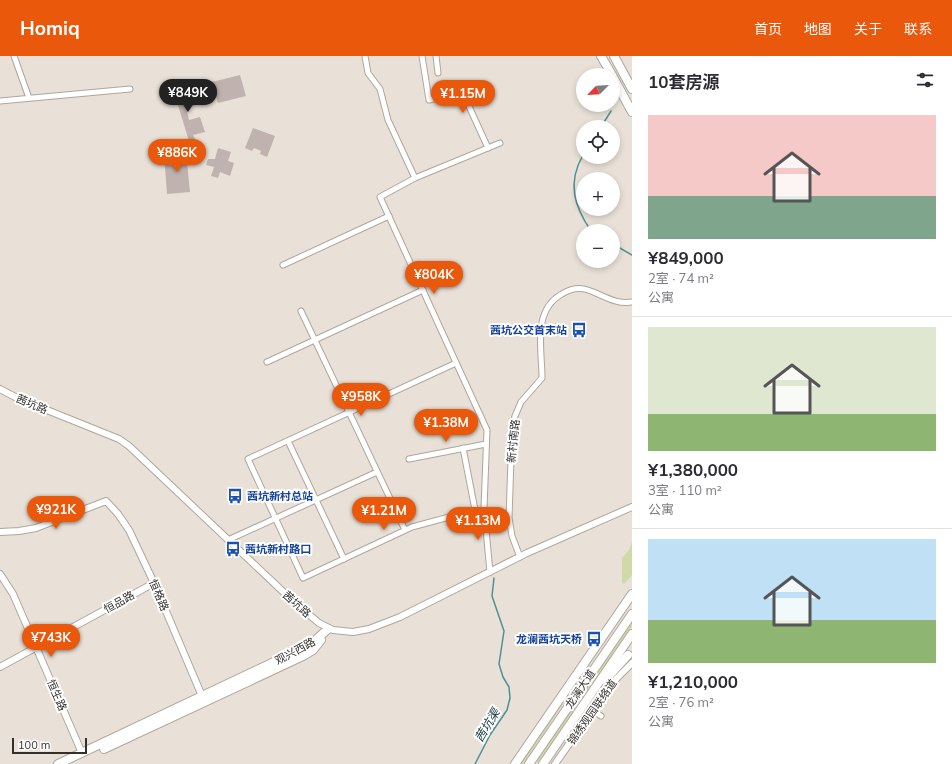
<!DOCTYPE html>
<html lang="zh">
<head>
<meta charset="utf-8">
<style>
  body { margin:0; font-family:Mulish,"Noto Sans SC",sans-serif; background:#f7f7f7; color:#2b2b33; height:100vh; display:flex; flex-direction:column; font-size:15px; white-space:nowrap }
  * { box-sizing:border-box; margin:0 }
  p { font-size:13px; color:#7c7c81 }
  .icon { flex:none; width:22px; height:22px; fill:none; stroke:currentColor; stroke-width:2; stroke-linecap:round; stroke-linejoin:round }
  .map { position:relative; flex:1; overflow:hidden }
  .drawer { display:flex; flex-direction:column; background:#fff; width:320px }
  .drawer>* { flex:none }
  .needle { width:26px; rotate:246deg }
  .controls { position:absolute; left:576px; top:12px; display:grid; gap:8px }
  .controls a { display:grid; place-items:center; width:44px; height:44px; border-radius:50%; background:#fff; box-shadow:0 2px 6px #0003; font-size:20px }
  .scale { position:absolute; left:12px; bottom:10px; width:75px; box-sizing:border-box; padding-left:4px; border:2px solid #33302c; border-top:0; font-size:11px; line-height:14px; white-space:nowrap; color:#33302c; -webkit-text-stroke:3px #fff; paint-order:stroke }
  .price { position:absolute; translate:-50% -34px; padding:0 9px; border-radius:14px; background:#ea580c; color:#fff; font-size:13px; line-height:26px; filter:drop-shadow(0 1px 2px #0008) }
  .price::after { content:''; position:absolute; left:50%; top:24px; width:12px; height:9px; margin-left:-6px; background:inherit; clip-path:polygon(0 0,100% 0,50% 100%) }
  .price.on { background:#222; color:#fff }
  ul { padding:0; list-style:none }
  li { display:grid; align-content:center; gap:8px; height:212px; padding:0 16px }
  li+li { border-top:1px solid #e1e1e2 }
  li span { display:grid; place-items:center; height:124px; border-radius:0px; color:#555 }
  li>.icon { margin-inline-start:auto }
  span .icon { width:72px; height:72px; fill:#fffc; stroke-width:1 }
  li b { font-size:17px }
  h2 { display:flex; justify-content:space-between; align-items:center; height:48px; padding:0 16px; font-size:17px }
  header { display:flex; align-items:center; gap:24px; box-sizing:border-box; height:56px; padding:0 20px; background:#ea580c; color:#fff }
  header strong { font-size:19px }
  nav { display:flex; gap:22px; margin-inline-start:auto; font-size:14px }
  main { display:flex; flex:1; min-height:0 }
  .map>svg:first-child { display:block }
  .green { fill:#d0daa8 }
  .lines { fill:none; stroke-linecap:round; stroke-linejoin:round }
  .stream { stroke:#4d9196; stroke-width:1.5 }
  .building { fill:#c0b3af }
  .minor-casing { stroke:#aea69c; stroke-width:7 }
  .tertiary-casing { stroke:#aea69c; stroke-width:8 }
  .primary-casing { stroke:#aea69c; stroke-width:10 }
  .trunk-casing { stroke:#aea69c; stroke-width:10 }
  .minor { stroke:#fff; stroke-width:5 }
  .tertiary { stroke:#fff; stroke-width:6 }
  .primary { stroke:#fff; stroke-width:8 }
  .trunk { stroke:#fff; stroke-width:8 }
  .labels { text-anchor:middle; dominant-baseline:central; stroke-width:4; stroke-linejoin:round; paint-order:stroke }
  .transit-label { font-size:11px; font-weight:bold; fill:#164399; stroke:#fff; text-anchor:end }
  .street-label { font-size:11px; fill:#33302c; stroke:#fff }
  .water-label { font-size:12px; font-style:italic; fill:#183a3d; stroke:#fff }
</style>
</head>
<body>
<header>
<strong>Homiq</strong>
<nav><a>首页</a><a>地图</a><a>关于</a><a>联系</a></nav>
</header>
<main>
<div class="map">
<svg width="632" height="708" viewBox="0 0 632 708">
  <rect width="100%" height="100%" fill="#e9e1d7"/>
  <g class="green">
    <polygon points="632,486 632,519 624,528 622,526 622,502 629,494"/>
    <polygon points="632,542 632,545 523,708 519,708"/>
    <polygon points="632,566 632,571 538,707 536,705"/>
  </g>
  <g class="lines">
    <g class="stream">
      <polyline points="601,71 611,55"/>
      <path d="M583,99C567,127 574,150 591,175"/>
      <polyline points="613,188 632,199"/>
      <polyline points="475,708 490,679 507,654 510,642 509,631 503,621 499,608 504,575 492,540 494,522"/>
    </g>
  </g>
  <g class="building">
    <polygon points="240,19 246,40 218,47 212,26"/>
    <polygon points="183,33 184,39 193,37 197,49 187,51 188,55 187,55 189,64 200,61 205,76 193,79 195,83 189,85 176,43 172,44 170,37"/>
    <polygon points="253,72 275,80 267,101 260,98 261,95 254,92 252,95 245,92"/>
    <polygon points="218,92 231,96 228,105 234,107 230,120 220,116 218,122 211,120 214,111 206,109 208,103 215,103"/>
    <polygon points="186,96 190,136 167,138 164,98"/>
  </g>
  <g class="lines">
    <g class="minor-casing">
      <g id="minor">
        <polyline points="14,0 29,42"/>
        <polyline points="365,0 368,17 380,33 388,64 415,122"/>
        <polyline points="422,0 429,44 462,35 488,92"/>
        <polyline points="436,0 438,17"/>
        <polyline points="0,45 130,33"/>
        <polyline points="283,209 389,160"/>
        <polyline points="301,255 405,474"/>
        <polyline points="267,306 423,234"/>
        <polyline points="456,307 248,403 303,522 412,471 475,454"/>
        <polyline points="288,385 344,503"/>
        <polyline points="463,392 477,464 485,462"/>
        <polyline points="409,403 486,388"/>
        <polyline points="228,484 377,416"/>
        <path d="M520,501L512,480L509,462L512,373L515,360L521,346L542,322C542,294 532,254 562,238C570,233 579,231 588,234C603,239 616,249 632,246"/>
        <polyline points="490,516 484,452 487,374 380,141 415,122 500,87"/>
        <polyline points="592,654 601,660"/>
      </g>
    </g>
    <g class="tertiary-casing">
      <g id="tertiary">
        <polyline points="0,333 17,342 119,383 129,390 295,547 319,567 333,574 353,576 369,573 400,561 527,497 632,451"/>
        <polyline points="0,476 19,475 36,472 106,445 118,458 129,474 154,527 202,640"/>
        <polyline points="0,518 13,538 82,697"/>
        <polyline points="0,611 154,527"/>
        <polyline points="555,708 611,628 632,607"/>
      </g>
    </g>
    <g class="primary-casing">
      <g id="primary">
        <polyline points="601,0 612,19"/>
        <polyline points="614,0 632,33"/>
        <polyline points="613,21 632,56"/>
        <polyline points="104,693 303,600 313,594 321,584"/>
        <polyline points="58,708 310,589 328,573"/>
        <polyline points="515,708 632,538"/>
      </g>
    </g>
    <g class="trunk-casing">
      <g id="trunk">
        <polyline points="605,624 628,599"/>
        <polyline points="529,708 632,558"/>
        <polyline points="543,708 632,578"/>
      </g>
    </g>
    <use href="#minor" class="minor"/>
    <use href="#tertiary" class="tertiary"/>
    <use href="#primary" class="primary"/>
    <use href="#trunk" class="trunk"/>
  </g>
  <defs>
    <g id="bus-bare" transform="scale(1.2)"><path d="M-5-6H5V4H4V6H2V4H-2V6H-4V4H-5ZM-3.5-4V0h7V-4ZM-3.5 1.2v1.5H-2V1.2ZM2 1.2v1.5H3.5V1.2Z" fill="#1a4fb4" stroke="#fff" stroke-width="2.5" paint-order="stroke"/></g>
  </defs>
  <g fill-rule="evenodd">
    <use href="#bus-bare" x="579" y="274"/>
    <use href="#bus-bare" x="235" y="440"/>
    <use href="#bus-bare" x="233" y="493"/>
    <use href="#bus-bare" x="594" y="583"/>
  </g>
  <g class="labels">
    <g class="transit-label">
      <text x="567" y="274">茜坑公交首末站</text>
      <text x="247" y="440" text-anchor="start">茜坑新村总站</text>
      <text x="245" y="493" text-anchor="start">茜坑新村路口</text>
      <text x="582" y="583">龙澜茜坑天桥</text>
    </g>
    <g class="street-label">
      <text transform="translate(32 348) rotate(23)">茜坑路</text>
      <text transform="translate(513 385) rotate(-84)">新村南路</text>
      <text transform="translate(159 539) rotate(67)">恒格路</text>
      <text transform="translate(119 546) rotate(-29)">恒品路</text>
      <text transform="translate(297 548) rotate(42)">茜坑路</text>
      <text transform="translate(295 595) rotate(-28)">观兴西路</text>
      <text transform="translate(580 633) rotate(-56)">龙澜大道</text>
      <text transform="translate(57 639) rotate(66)">恒生路</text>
      <text transform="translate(592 656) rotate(-55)">锦绣观园联络道</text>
    </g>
    <g class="water-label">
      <text transform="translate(487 669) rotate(-59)">茜坑渠</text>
    </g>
  </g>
</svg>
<div class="controls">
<a><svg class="needle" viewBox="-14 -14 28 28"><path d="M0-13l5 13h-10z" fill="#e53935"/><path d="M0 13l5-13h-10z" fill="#7c7c81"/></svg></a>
<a><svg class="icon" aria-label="locate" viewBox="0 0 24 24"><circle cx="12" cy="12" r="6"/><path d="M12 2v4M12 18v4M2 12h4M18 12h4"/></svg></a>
<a>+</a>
<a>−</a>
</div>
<div class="scale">100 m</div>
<b class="price on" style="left:188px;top:57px">¥849K</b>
<b class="price" style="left:463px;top:58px">¥1.15M</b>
<b class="price" style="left:177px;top:117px">¥886K</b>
<b class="price" style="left:434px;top:239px">¥804K</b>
<b class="price" style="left:361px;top:361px">¥958K</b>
<b class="price" style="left:446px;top:387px">¥1.38M</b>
<b class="price" style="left:56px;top:474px">¥921K</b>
<b class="price" style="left:384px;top:475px">¥1.21M</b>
<b class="price" style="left:478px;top:485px">¥1.13M</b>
<b class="price" style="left:51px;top:602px">¥743K</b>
</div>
<section class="drawer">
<h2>10套房源<svg class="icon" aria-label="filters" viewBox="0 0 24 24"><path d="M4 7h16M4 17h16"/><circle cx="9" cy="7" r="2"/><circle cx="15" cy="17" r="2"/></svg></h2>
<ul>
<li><span style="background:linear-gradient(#f6c9c9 65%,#7fa58c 0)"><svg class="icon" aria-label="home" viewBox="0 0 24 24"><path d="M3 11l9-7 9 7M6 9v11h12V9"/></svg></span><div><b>¥849,000</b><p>2室 · 74 m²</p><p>公寓</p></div></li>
<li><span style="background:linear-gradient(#dfe7d0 70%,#8fb573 0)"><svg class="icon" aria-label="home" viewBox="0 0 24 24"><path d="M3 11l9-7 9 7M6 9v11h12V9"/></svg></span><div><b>¥1,380,000</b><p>3室 · 110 m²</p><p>公寓</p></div></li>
<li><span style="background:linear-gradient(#bfe0f5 65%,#8fb573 0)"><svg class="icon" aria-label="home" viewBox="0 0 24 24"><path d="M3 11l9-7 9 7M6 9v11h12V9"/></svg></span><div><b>¥1,210,000</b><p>2室 · 76 m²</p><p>公寓</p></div></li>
</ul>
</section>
</main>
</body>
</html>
